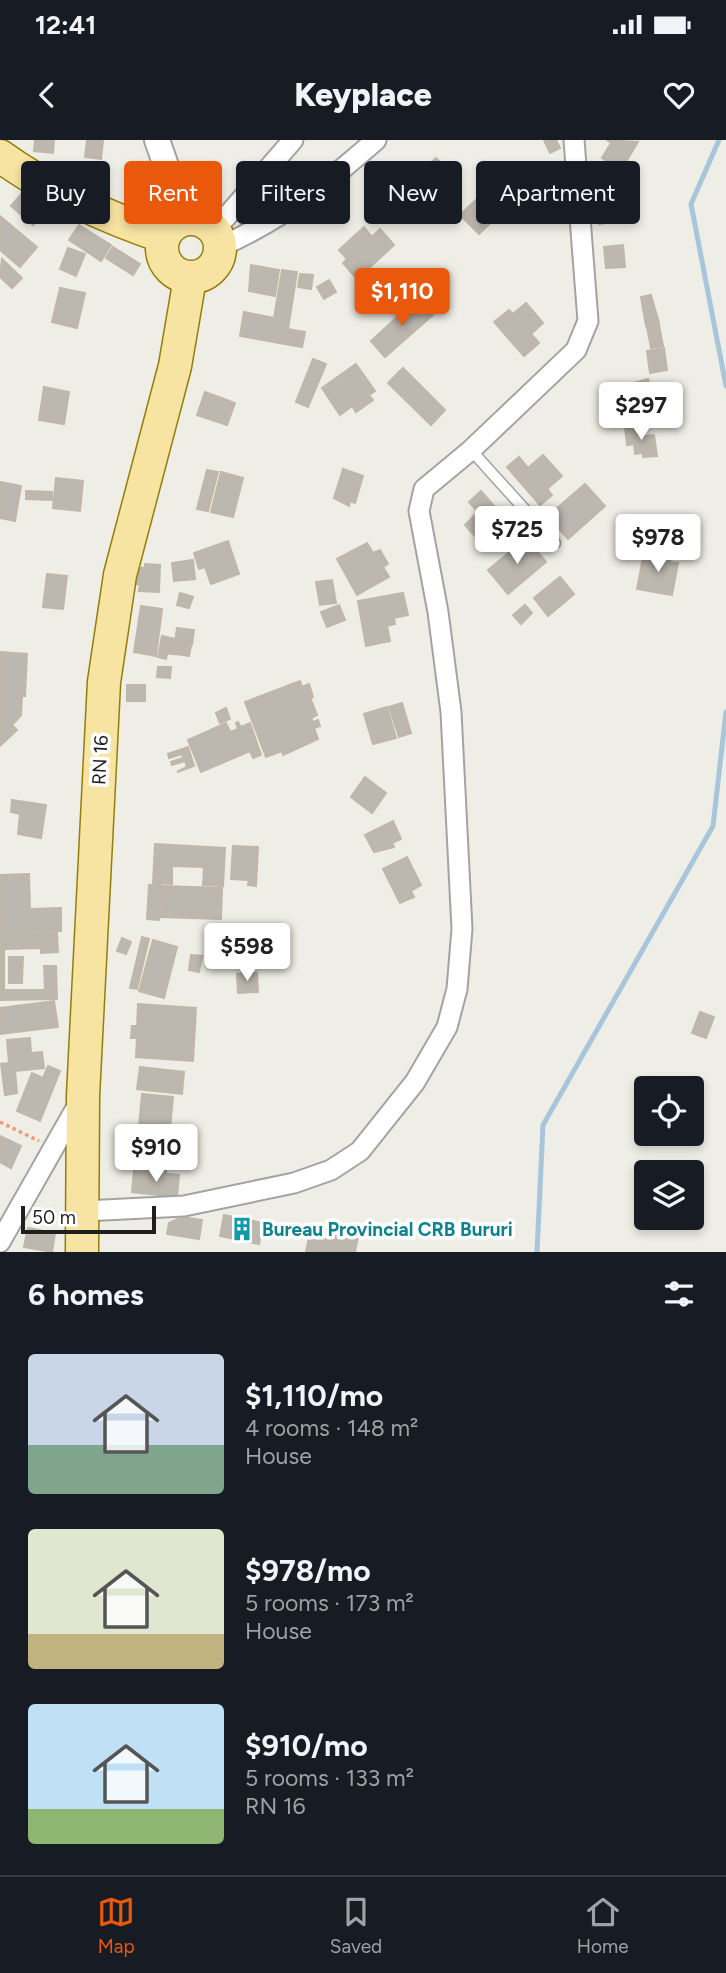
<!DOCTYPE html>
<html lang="en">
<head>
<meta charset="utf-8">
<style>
  body { margin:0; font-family:Figtree,sans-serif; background:#242831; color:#f1f3f6; height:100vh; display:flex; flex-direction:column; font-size:26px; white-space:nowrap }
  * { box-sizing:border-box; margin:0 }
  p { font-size:23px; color:#9ea1a6 }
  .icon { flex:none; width:38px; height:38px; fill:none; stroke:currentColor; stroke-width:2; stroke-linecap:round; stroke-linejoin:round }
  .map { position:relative; height:1112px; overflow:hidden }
  .details { display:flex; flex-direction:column; background:#171b24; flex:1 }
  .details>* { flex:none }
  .guide { position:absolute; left:21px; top:21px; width:684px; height:63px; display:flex; gap:14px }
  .tools { position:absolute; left:634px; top:936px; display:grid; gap:14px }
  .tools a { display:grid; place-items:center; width:70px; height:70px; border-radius:7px; background:#171b24; box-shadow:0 4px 10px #0003; font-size:35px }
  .scale { position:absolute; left:21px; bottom:18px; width:135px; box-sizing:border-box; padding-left:7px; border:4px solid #1f1f1f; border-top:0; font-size:19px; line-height:24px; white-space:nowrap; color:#1f1f1f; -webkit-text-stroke:5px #fff; paint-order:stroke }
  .price { position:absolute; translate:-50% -60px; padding:0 16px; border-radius:7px; background:#fff; color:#222; font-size:23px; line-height:46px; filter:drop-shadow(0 2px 4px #0008) }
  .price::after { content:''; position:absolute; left:50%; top:42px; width:21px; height:16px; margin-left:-10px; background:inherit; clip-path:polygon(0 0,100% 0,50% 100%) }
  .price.current { background:#ea580c; color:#fff }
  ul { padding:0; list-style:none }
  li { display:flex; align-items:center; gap:21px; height:175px; padding:0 28px }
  li span { display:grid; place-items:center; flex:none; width:196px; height:140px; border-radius:7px; color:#555 }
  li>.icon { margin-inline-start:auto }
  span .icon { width:84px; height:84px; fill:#fffc; stroke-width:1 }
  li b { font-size:30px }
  h2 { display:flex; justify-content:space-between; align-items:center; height:84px; padding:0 28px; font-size:30px }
  .tag { padding:0 24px; border-radius:7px; background:#171b24; box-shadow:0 4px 10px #0003; font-size:24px; line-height:63px }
  .tag.current { background:#ea580c; color:#fff }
  .status { display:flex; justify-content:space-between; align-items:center; height:49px; padding:0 35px; background:#171b24; direction:ltr }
  .status svg { height:19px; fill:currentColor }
  header { display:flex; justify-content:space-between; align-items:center; height:91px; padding:0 28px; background:#171b24; font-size:32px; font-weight:800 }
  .tabs { display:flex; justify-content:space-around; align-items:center; height:98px; border-top:2px solid #363941; background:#171b24; font-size:19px; color:#9ea1a6 }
  .tabs a { display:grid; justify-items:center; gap:4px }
  .tabs .current { color:#ea580c }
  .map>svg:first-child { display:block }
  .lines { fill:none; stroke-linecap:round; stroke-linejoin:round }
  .stream { stroke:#a8c6db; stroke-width:5 }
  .building { fill:#bcb7af; stroke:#c0b7a9; stroke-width:2 }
  .service-casing { stroke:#a3a3a3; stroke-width:13 }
  .minor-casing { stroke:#a3a3a3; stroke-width:23 }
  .tertiary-casing { stroke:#a3a3a3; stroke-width:28 }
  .primary-casing { stroke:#937f07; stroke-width:35 }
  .path { stroke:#f39873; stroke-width:3.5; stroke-dasharray:3.5 3.5; stroke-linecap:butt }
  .service { stroke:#fff; stroke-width:10 }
  .minor { stroke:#fff; stroke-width:19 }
  .tertiary { stroke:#fff; stroke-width:24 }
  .primary { stroke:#f7e3a2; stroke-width:32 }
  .labels { text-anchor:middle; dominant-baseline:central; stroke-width:7; stroke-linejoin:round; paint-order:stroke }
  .street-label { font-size:19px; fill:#1f1f1f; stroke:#fff }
  .culture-label { font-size:19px; font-weight:bold; fill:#0d838f; stroke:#fff; text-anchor:start }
</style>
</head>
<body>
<div class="status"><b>12:41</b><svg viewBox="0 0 49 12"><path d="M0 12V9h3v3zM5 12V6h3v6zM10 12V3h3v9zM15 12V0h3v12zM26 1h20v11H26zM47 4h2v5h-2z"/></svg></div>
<header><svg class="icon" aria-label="back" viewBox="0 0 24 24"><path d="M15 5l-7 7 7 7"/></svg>Keyplace<svg class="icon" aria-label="heart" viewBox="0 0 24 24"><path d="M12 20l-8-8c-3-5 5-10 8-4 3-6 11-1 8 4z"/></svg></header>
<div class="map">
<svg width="726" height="1112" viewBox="0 0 726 1112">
  <rect width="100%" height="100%" fill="#efeee6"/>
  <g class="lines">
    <g class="stream">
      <polyline points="719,0 691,64 726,246"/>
      <polyline points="537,1112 543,985 713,686 726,572"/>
    </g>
  </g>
  <g class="building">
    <polygon points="35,0 54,0 53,13 34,11"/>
    <polygon points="87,0 103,0 101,19 85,17"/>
    <polygon points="544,0 556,0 560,8 550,13"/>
    <polygon points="607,0 638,2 621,30 602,18 611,3"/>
    <polygon points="436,18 452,35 419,67 403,49"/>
    <polygon points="504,33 522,52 479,94 460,75"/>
    <polygon points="619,49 623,81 599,84 595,51"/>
    <polygon points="23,52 45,71 33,85 11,66"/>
    <polygon points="0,76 37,107 20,127 0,110"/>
    <polygon points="79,85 111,105 101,121 69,100"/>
    <polygon points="364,87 372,97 380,89 394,105 357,139 343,123 347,119 339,110"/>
    <polygon points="623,105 625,127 606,128 604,107"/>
    <polygon points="113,107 140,124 133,135 106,118"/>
    <polygon points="68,108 85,114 76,136 60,129"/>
    <polygon points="2,119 22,138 12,148 0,137"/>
    <polygon points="251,125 279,130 275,156 249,151"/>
    <polygon points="282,130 297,132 288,189 305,192 302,207 240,196 244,172 274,178"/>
    <polygon points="300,134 313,135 311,149 298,147"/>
    <polygon points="329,140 336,152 324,159 317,147"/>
    <polygon points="60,148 85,153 77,188 52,182"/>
    <polygon points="651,155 659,183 646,186 641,157"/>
    <polygon points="418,158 433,175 385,217 371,201"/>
    <polygon points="526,163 543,183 531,194 539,203 524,216 494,182 509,170 513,174"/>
    <polygon points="659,185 663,206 651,208 647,187"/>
    <polygon points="664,208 667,230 650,233 647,211"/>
    <polygon points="313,219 326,224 308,267 296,262"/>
    <polygon points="356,224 375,251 369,255 373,260 356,272 352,266 340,275 322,248"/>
    <polygon points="403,228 445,270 431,285 388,243"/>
    <polygon points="648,239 652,252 646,254 651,272 626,280 620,262 627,260 624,253 633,250 631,244"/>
    <polygon points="44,247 69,252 64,284 39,280"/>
    <polygon points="205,252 235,263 227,285 197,275"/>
    <polygon points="668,260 676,282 668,285 666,280 658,283 651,266"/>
    <polygon points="638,285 639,297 654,295 657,316 643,317 643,313 635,314 634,304 627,305 625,287"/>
    <polygon points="543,315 562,336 547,349 552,355 540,365 507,327 519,317 528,328"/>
    <polygon points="343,329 363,336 355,363 350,361 349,366 334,358"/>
    <polygon points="207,330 218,332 208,371 197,369"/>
    <polygon points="221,332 243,338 233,377 211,372"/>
    <polygon points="56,338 83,341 80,371 53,368"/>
    <polygon points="0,342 21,346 15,381 0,378"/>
    <polygon points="585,344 605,366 568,399 548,376"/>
    <polygon points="26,351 52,352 52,360 26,359"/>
    <polygon points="481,351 514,389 502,400 497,394 484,406 465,385 478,372 469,362"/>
    <polygon points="526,398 546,422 508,454 488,430"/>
    <polygon points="228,401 239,434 211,444 205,427 199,429 194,413"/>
    <polygon points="367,403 373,413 380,410 388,424 383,427 389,437 357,455 337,419"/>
    <polygon points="656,410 672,413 670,422 678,423 672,455 637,449 643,418 654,420"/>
    <polygon points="193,420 195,439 174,441 172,423"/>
    <polygon points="145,424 160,425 159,452 139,451 140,445 136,444 137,427 145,428"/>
    <polygon points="47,434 67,436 63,469 43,467"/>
    <polygon points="560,437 574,454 548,476 534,458"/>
    <polygon points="332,440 336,463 320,465 316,442"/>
    <polygon points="180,453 193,457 189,468 177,465"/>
    <polygon points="403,453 408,475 394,478 395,484 387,486 390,501 366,506 358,461"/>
    <polygon points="339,465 345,480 327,487 321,472"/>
    <polygon points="525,465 532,473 521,484 513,475"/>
    <polygon points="141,466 162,469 156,516 134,512"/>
    <polygon points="177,488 194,490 192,505 175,502"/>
    <polygon points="162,496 175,499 172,514 167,513 166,519 158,517"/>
    <polygon points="175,503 191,505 189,516 174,514"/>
    <polygon points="0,512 27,514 25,556 22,556 21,575 12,585 17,590 0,606"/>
    <polygon points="158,527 171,527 170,538 157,537"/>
    <polygon points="300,541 302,547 309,544 313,557 306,560 307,562 311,560 317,575 311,578 313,582 318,580 320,586 314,588 318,599 283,615 282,611 266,617 245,562"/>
    <rect x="127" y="545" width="18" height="16"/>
    <polygon points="402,563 411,593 399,597 389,567"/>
    <polygon points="387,567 396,598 373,604 364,574"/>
    <polygon points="226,568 230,579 220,583 216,573"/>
    <polygon points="238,582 241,587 250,583 261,615 253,618 250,611 201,632 188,600 226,583 230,592 238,589 236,583"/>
    <polygon points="188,607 194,626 177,632 187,627 185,621 172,625 171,622 183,618 182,614 169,618 168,614"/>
    <polygon points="365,637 386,653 372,673 351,657"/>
    <polygon points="12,660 46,665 41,698 18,694 20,674 11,672"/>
    <polygon points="393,681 401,699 392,703 394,707 374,712 365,695"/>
    <polygon points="155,704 225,708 223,746 203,745 204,727 172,726 172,744 153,743"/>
    <polygon points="233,706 258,707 256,746 248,745 249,740 231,739"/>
    <polygon points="407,717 421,745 411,751 414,757 400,763 383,729"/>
    <polygon points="29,734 30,769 61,768 61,791 0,793 0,735"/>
    <polygon points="149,745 161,745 159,780 147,779"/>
    <polygon points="162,746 222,748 221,779 161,777"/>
    <polygon points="57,793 58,812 41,813 41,808 4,809 4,850 45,850 44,826 56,826 57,859 0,860 0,794"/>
    <polygon points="247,795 249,828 232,828 232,821 219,821 218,796"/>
    <polygon points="142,797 149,799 137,849 130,848"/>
    <polygon points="122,798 131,802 126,814 117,811"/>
    <polygon points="153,800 177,807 164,858 139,851"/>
    <polygon points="191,815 202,816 199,832 189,830"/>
    <polygon points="9,817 23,817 22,843 9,843"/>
    <polygon points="257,833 258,852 238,853 237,834"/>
    <polygon points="54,861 58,887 0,894 0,868"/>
    <polygon points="138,864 196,868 193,921 136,917 137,898 131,898 132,886 137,886"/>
    <polygon points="700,872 714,877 706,898 692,893"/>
    <polygon points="30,898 31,913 42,912 44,928 15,931 17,953 5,955 1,924 9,923 7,900"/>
    <polygon points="48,926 60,931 40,981 17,971 32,933 43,938"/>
    <polygon points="140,927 184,932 182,954 137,949"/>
    <polygon points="142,954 173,957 166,1032 135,1029"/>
    <polygon points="0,996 21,1006 11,1028 0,1022"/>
    <polygon points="134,1031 179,1035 177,1057 132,1052"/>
    <polygon points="224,1075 263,1083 259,1104 220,1096"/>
    <polygon points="182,1077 202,1080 199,1099 167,1094 169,1083"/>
    <polygon points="311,1087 358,1096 355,1112 306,1112"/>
    <polygon points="28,1088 55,1093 52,1112 24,1107"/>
  </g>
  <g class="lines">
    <g class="service-casing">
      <polyline id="service" points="471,310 555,403"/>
    </g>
    <g class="minor-casing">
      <g id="minor">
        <polyline points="214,91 293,0"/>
        <path d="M220,107C286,77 322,47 376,0"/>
        <polyline points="84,1071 184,1066 294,1043 331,1030 360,1011 415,942 447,887 457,849 462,789 451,572 438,472 419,371 424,349 471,310 576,210 588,181 574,0"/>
        <polyline points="0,1102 79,963"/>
      </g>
    </g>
    <g class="tertiary-casing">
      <polyline id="tertiary" points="157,0 185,80"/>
    </g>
    <g class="primary-casing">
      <g id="primary">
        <path d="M0,16C50,52 105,77 164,97"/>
        <circle cx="191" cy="108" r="29"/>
        <polyline points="82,1112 83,956 104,542 120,435 175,226 190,138"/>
      </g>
    </g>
    <polyline class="path" points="0,982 39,1001"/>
    <use href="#service" class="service"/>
    <use href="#minor" class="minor"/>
    <use href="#tertiary" class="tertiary"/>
    <use href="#primary" class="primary"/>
  </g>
  <defs>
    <g id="building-bare" transform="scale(1.89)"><path d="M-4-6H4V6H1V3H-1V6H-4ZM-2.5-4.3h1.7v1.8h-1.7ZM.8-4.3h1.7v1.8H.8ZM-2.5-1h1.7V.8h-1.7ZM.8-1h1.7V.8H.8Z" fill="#0f9aa8" stroke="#fff" stroke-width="2.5" paint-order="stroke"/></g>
  </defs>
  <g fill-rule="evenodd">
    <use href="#building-bare" x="242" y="1089"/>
  </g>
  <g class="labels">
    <g class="street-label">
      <text transform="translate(100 620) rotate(-87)">RN 16</text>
    </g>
    <g class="culture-label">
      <text x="262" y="1089">Bureau Provincial CRB Bururi</text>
    </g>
  </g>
</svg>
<div class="tools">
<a><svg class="icon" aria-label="locate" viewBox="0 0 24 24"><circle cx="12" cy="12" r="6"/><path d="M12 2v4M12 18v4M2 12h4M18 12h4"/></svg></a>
<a><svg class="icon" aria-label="layers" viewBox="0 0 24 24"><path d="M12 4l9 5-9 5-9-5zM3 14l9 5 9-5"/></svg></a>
</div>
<div class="scale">50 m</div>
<b class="price current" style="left:402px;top:188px">$1,110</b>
<b class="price" style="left:641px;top:302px">$297</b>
<b class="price" style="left:517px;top:426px">$725</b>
<b class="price" style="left:658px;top:434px">$978</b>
<b class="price" style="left:247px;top:843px">$598</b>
<b class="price" style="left:156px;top:1044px">$910</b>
<div class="guide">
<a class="tag">Buy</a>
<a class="tag current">Rent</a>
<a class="tag">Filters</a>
<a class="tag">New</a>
<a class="tag">Apartment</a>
</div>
</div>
<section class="details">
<h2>6 homes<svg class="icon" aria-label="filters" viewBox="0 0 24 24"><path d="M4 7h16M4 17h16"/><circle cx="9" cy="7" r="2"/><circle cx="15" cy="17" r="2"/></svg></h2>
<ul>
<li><span style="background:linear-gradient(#c9d6e8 65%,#7fa58c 0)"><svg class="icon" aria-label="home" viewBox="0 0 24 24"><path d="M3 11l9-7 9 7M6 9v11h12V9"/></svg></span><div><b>$1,110/mo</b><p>4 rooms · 148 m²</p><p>House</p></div></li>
<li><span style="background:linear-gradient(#dfe7d0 75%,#c2b280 0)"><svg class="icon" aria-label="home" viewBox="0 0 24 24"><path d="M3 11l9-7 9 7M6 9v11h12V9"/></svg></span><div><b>$978/mo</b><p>5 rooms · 173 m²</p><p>House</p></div></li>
<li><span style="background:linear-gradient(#bfe0f5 75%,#8fb573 0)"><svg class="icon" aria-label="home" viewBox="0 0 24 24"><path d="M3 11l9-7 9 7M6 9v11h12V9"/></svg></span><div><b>$910/mo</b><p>5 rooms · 133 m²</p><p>RN 16</p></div></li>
</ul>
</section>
<nav class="tabs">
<a class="current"><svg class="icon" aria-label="map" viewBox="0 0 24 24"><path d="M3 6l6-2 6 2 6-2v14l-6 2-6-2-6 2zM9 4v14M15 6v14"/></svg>Map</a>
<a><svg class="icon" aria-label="saved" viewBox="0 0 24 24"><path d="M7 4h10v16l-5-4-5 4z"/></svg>Saved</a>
<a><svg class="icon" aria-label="home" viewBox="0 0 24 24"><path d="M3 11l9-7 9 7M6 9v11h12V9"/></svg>Home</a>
</nav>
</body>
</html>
